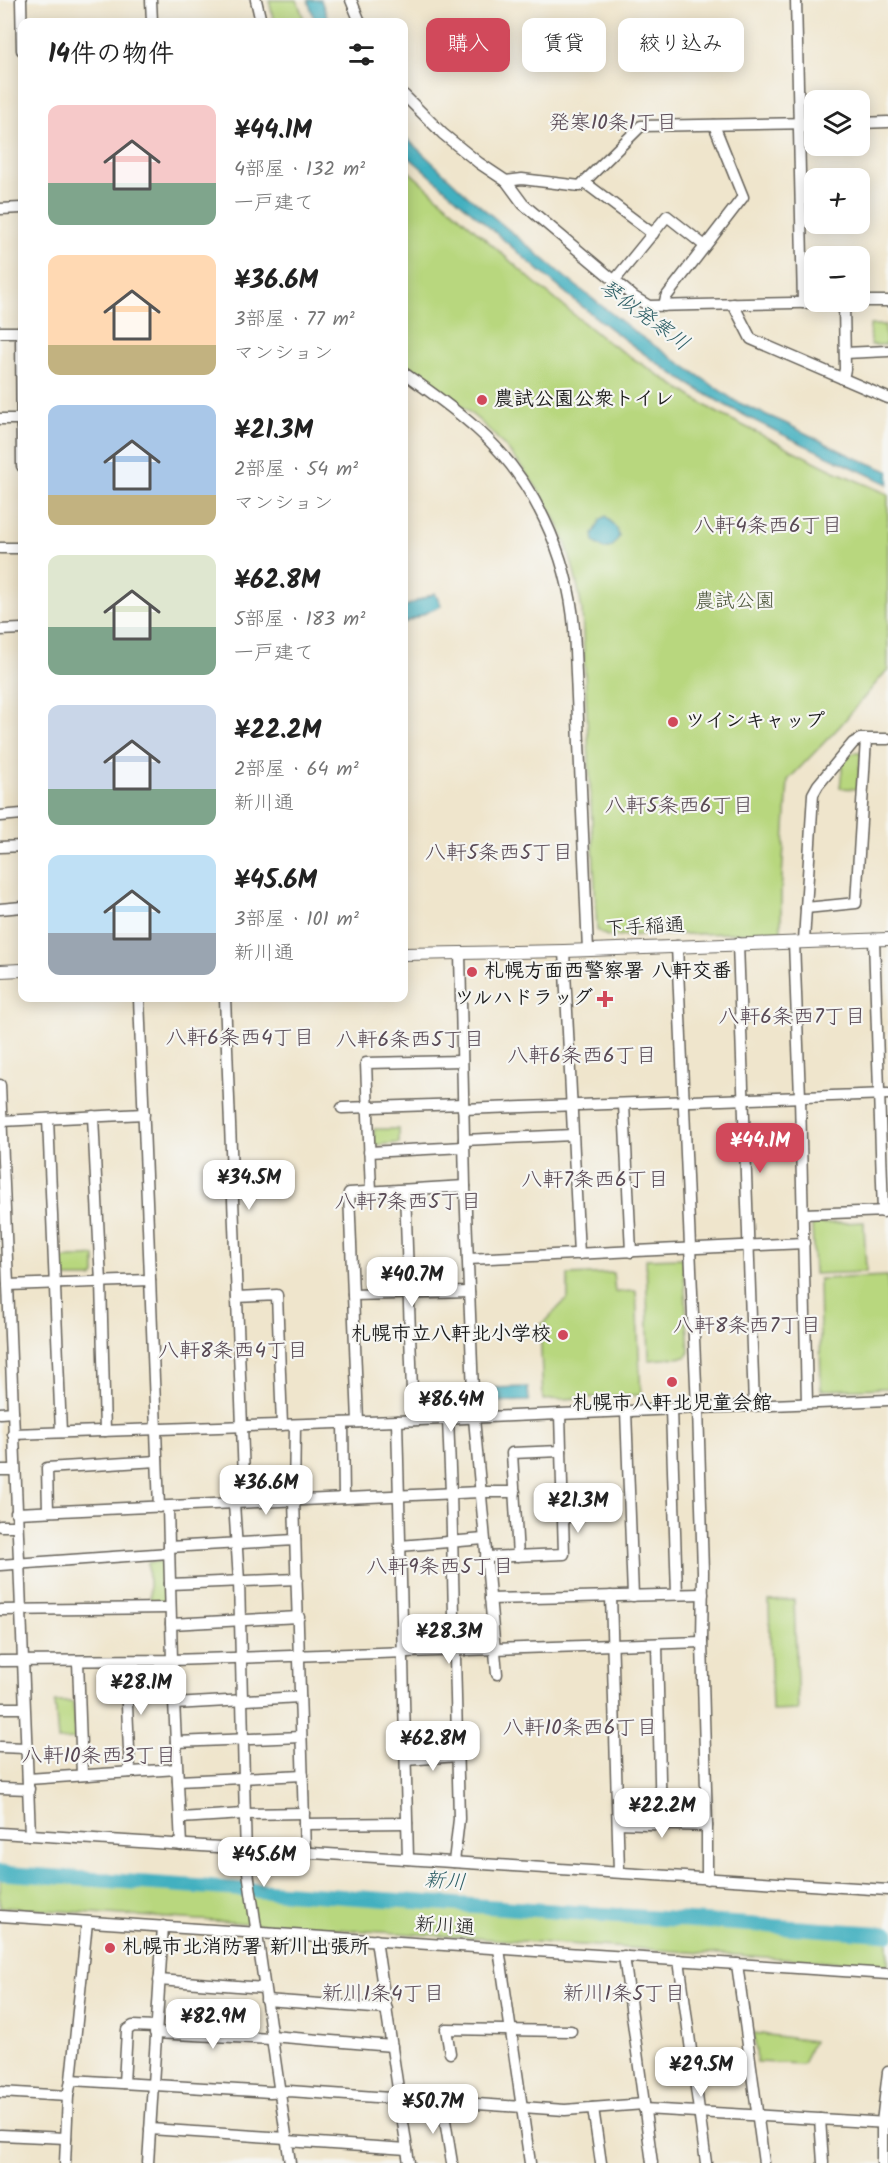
<!DOCTYPE html>
<html lang="ja">
<head>
<meta charset="utf-8">
<style>
  body { margin:0; font-family:Kalam,"Klee One",sans-serif; background:#f2f2f2; color:#222; height:100vh; display:flex; flex-direction:column; font-size:22px; white-space:nowrap }
  * { box-sizing:border-box; margin:0 }
  p { font-size:20px; color:#767676 }
  .icon { flex:none; width:33px; height:33px; fill:none; stroke:currentColor; stroke-width:2; stroke-linecap:round; stroke-linejoin:round }
  .map { position:relative; flex:1; overflow:hidden }
  .details { position:absolute; left:18px; top:18px; width:390px; height:984px; display:flex; flex-direction:column; background:#fff; border-radius:12px; box-shadow:0 3px 15px #0003 }
  .details>* { flex:none }
  .banner { position:absolute; left:426px; top:18px; width:372px; height:54px; display:flex; gap:12px }
  .controls { position:absolute; left:804px; top:90px; display:grid; gap:12px }
  .controls a { display:grid; place-items:center; width:66px; height:66px; border-radius:12px; background:#fff; box-shadow:0 3px 15px #0003; font-size:30px }
  .price { position:absolute; translate:-50% -51px; padding:0 14px; border-radius:12px; background:#fff; color:#222; font-size:20px; line-height:39px; filter:drop-shadow(0 2px 3px #0008) }
  .price::after { content:''; position:absolute; left:50%; top:36px; width:18px; height:14px; margin-left:-9px; background:inherit; clip-path:polygon(0 0,100% 0,50% 100%) }
  .price.on { background:#d1495b; color:#fff }
  ul { padding:0; list-style:none }
  li { display:flex; align-items:center; gap:18px; height:150px; padding:0 30px }
  li span { display:grid; place-items:center; flex:none; width:168px; height:120px; border-radius:12px; color:#555 }
  li>.icon { margin-inline-start:auto }
  span .icon { width:72px; height:72px; fill:#fffc; stroke-width:1 }
  li b { font-size:26px }
  h2 { display:flex; justify-content:space-between; align-items:center; height:72px; padding:0 30px; font-size:26px }
  .pill { padding:0 21px; border-radius:12px; background:#fff; box-shadow:0 3px 15px #0003; font-size:21px; line-height:54px }
  .pill.on { background:#d1495b; color:#fff }
  .map>svg:first-child { display:block }
  .green { fill:#b8d77e; stroke:#6a7a4d; stroke-width:1.5 }
  .water { fill:#43b0c0; stroke:#30666e; stroke-width:1.5 }
  .lines { fill:none; stroke-linecap:round; stroke-linejoin:round }
  .river { stroke:#43b0c0; stroke-width:15 }
  .minor-casing { stroke:#66625a; stroke-width:13 }
  .major-casing { stroke:#66625a; stroke-width:14 }
  .minor { stroke:#fff; stroke-width:10 }
  .major { stroke:#fff; stroke-width:12 }
  .poi-dot { fill:#d1495b; stroke:#f6f6f2; stroke-width:2 }
  .labels { text-anchor:middle; dominant-baseline:central; stroke-width:4.5; stroke-linejoin:round; paint-order:stroke }
  .poi-label { font-size:20px; font-weight:bold; fill:#1c1c1c; stroke:#f6f6f2; text-anchor:start }
  .park-label { font-size:20px; fill:#4b5439; stroke:#f6f6f2 }
  .street-label { font-size:20px; fill:#1c1c1c; stroke:#f6f6f2 }
  .neighbourhood-label { font-size:21px; fill:#594a55; stroke:#f6f6f2 }
  .water-label { font-size:21px; font-style:italic; fill:#2e5f66; stroke:#f6f6f2 }
</style>
</head>
<body>
<div class="map">
<svg width="888" height="2163" viewBox="0 0 888 2163">
  <rect width="100%" height="100%" fill="#f6f6f2"/>
  <filter id="ink" filterUnits="userSpaceOnUse"><feTurbulence type="fractalNoise" baseFrequency=".0167" numOctaves="2"/><feDisplacementMap in="SourceGraphic" scale="12" xChannelSelector="R" yChannelSelector="G"/><feConvolveMatrix kernelMatrix="1 2 1 2 8 2 1 2 1" color-interpolation-filters="sRGB"/></filter>
  <filter id="wash" filterUnits="userSpaceOnUse"><feTurbulence type="fractalNoise" baseFrequency=".008" numOctaves="4" result="noise"/><feDisplacementMap in="SourceGraphic" scale="24" xChannelSelector="R" yChannelSelector="G"/><feGaussianBlur stdDeviation="1.35" result="paint"/><feColorMatrix in="noise" values="0 0 0 0 0 0 0 0 0 0 0 0 0 0 0 0 0 1.4 0 .05"/><feComposite in="paint" operator="in"/></filter>
  <g filter="url(#wash)">
    <rect width="100%" height="100%" fill="#efe5cc"/>
    <g class="green">
      <polygon points="269,0 297,0 305,22 274,22"/>
      <path d="M404,167L534,282L606,341L714,411L832,470L888,494V669L840,726L788,780L781,894V932L607,936L597,930L582,611C578,583 570,553 559,527C541,487 500,435 465,409C446,394 424,382 404,369Z"/>
      <polygon points="870,325 885,325 886,345 871,345"/>
      <polygon points="853,753 861,753 857,789 840,788 843,761"/>
      <polygon points="374,1129 399,1129 399,1143 376,1145 374,1143"/>
      <polygon points="864,1222 866,1272 814,1274 812,1224"/>
      <polygon points="95,1256 95,1275 92,1278 63,1278 60,1274 60,1259"/>
      <polygon points="683,1258 689,1352 686,1357 649,1360 646,1259"/>
      <polygon points="613,1273 615,1292 636,1291 641,1395 543,1400 540,1326 568,1298 568,1275"/>
      <polygon points="888,1276 888,1388 821,1390 819,1279"/>
      <polygon points="165,1561 166,1601 150,1602 148,1562"/>
      <polygon points="794,1600 798,1710 772,1711 769,1601"/>
      <polygon points="55,1702 73,1702 75,1739 58,1740"/>
      <polygon points="655,1794 656,1815 651,1817 624,1816 621,1813 622,1795"/>
      <polygon points="0,1877 888,1936 888,1965 0,1907"/>
      <polygon points="754,2033 813,2041 803,2064 757,2062"/>
    </g>
    <g class="water">
      <polygon points="308,0 321,0 329,22 315,22"/>
      <path d="M404,136L466,194L566,278L639,335L737,402L785,423L851,456L888,471V484C821,452 752,423 689,384C585,318 497,232 404,153Z"/>
      <polygon points="606,516 617,529 619,537 612,547 604,549 594,542 593,534 599,524 600,520"/>
      <polygon points="435,593 441,606 404,623 404,607"/>
      <polygon points="528,1387 529,1401 488,1402 488,1388"/>
    </g>
    <g class="lines">
      <polyline class="river" points="0,1873 888,1934"/>
    </g>
  </g>
  <g filter="url(#ink)">
    <g class="lines">
      <g class="minor-casing">
        <g id="minor">
          <polyline points="21,0 22,50"/>
          <polyline points="151,0 152,22"/>
          <polyline points="256,0 261,22"/>
          <polyline points="351,0 360,22"/>
          <polyline points="796,0 803,303"/>
          <polyline points="404,95 443,134 479,163 506,181 523,204 634,297 649,306 844,302"/>
          <polyline points="860,123 888,122"/>
          <polyline points="506,181 522,179 580,186 641,126 814,123"/>
          <polyline points="584,182 653,234"/>
          <polyline points="0,209 22,208"/>
          <polyline points="614,281 667,216 705,246"/>
          <polyline points="860,301 888,301"/>
          <polyline points="733,304 751,339 888,398"/>
          <polyline points="664,306 666,297 743,197 714,125"/>
          <polyline points="0,332 22,332"/>
          <polyline points="21,332 22,466"/>
          <polyline points="845,353 888,351"/>
          <path d="M404,373C429,391 454,408 477,429C533,478 568,554 574,628L588,950"/>
          <polyline points="843,379 845,369 844,302"/>
          <polyline points="0,419 22,419"/>
          <polyline points="0,548 22,548"/>
          <polyline points="0,630 22,629"/>
          <polyline points="0,816 22,814"/>
          <polyline points="0,847 22,846"/>
          <polyline points="806,908 856,903 866,739"/>
          <polyline points="0,909 22,907"/>
          <polyline points="874,939 883,1212"/>
          <polyline points="804,941 813,794 818,785 853,743 860,739 888,739"/>
          <polyline points="794,942 800,1097 807,1403"/>
          <polyline points="738,943 754,1406"/>
          <polyline points="677,946 697,1408"/>
          <polyline points="564,951 579,1254"/>
          <polyline points="460,953 465,1186 474,1418 497,1674"/>
          <polyline points="139,998 159,1507"/>
          <polyline points="225,998 245,1502"/>
          <polyline points="0,1085 30,1835"/>
          <polyline points="624,1104 631,1252"/>
          <polyline points="342,1108 463,1104"/>
          <polyline points="463,1109 888,1094"/>
          <polyline points="93,1116 101,1282 105,1431"/>
          <polyline points="48,1119 61,1432"/>
          <polyline points="1,1121 144,1114"/>
          <polyline points="464,1140 573,1135"/>
          <polyline points="369,1152 464,1147"/>
          <polyline points="405,1190 413,1420"/>
          <polyline points="371,1192 366,1063 462,1061"/>
          <polyline points="803,1214 888,1211"/>
          <polyline points="468,1259 804,1243"/>
          <polyline points="8,1285 150,1280"/>
          <polyline points="353,1295 469,1292"/>
          <polyline points="237,1297 277,1295 282,1425"/>
          <polyline points="698,1408 703,1572 702,1642 707,1826 707,1879"/>
          <polyline points="671,1409 677,1594"/>
          <polyline points="626,1411 633,1596"/>
          <polyline points="0,1413 13,1412"/>
          <polyline points="448,1419 451,1493 459,1819 454,1862"/>
          <polyline points="397,1421 408,1859"/>
          <polyline points="358,1422 349,1193 465,1186"/>
          <polyline points="343,1423 344,1498"/>
          <polyline points="295,1425 294,1500 305,1852"/>
          <polyline points="13,1434 397,1421 888,1400"/>
          <polyline points="0,1470 15,1470"/>
          <polyline points="234,1503 239,1581 246,1858 290,2163"/>
          <polyline points="168,1507 172,1660 181,1845"/>
          <polyline points="48,1511 47,1468 157,1461"/>
          <polyline points="16,1513 480,1492 515,1492"/>
          <polyline points="0,1526 17,1526"/>
          <polyline points="400,1546 484,1539"/>
          <polyline points="169,1547 295,1540"/>
          <polyline points="518,1556 512,1453 561,1451"/>
          <polyline points="486,1557 564,1554 560,1414"/>
          <polyline points="0,1565 169,1553"/>
          <polyline points="170,1584 297,1579"/>
          <polyline points="611,1596 619,1872"/>
          <polyline points="490,1599 703,1594"/>
          <polyline points="0,1610 170,1608"/>
          <polyline points="171,1624 299,1617"/>
          <polyline points="657,1644 661,1824"/>
          <polyline points="0,1661 172,1660 702,1642"/>
          <polyline points="78,1661 82,1775"/>
          <polyline points="125,1661 130,1772"/>
          <polyline points="174,1704 300,1697"/>
          <polyline points="0,1708 24,1708"/>
          <polyline points="176,1742 301,1737"/>
          <polyline points="0,1747 25,1748"/>
          <polyline points="406,1760 457,1756"/>
          <polyline points="28,1779 177,1769"/>
          <polyline points="178,1781 303,1775"/>
          <polyline points="0,1788 29,1789"/>
          <polyline points="180,1818 244,1814 304,1813"/>
          <polyline points="618,1823 707,1826"/>
          <polyline points="304,1824 407,1823"/>
          <polyline points="0,1833 888,1890"/>
          <polyline points="0,1916 888,1974"/>
          <polyline points="376,1940 409,2163"/>
          <polyline points="499,1949 530,2163"/>
          <polyline points="624,1956 652,2163"/>
          <polyline points="679,1960 706,2163"/>
          <polyline points="737,1964 764,2163"/>
          <polyline points="159,1980 264,1988"/>
          <polyline points="266,2000 387,2009"/>
          <polyline points="155,2033 272,2039"/>
          <polyline points="271,2036 392,2046"/>
          <polyline points="450,2053 446,2029 571,2031"/>
          <polyline points="71,2080 270,2092 289,2091 565,2110 644,2104"/>
          <polyline points="124,2083 127,2030 133,2026 155,2027"/>
          <polyline points="0,2092 68,2096"/>
          <polyline points="442,2102 452,2163"/>
          <polyline points="593,2108 601,2163"/>
          <polyline points="644,2109 888,2123"/>
          <polyline points="820,2119 823,2163"/>
          <polyline points="150,2129 286,2138"/>
          <polyline points="0,2135 66,2138"/>
          <polyline points="287,2141 407,2149"/>
          <polyline points="65,2163 68,2096 71,2080 87,1922"/>
          <polyline points="148,2163 163,1926"/>
          <polyline points="882,2163 882,2122 888,2072"/>
        </g>
      </g>
      <g class="major-casing">
        <g id="major">
          <polyline points="404,954 564,951 888,939"/>
          <polyline points="0,971 22,970"/>
        </g>
      </g>
      <use href="#minor" class="minor"/>
      <use href="#major" class="major"/>
    </g>
  </g>
  <g class="poi-dot">
    <circle cx="482" cy="400" r="6"/>
    <circle cx="673" cy="722" r="6"/>
    <circle cx="472" cy="972" r="6"/>
    <path d="M602 990h6v6h6v6h-6v6h-6v-6h-6v-6h6z"/>
    <circle cx="563" cy="1335" r="6"/>
    <circle cx="672" cy="1382" r="6"/>
    <circle cx="110" cy="1948" r="6"/>
  </g>
  <g class="labels">
    <g class="poi-label">
      <text x="494" y="400">農試公園公衆トイレ</text>
      <text x="685" y="722">ツインキャップ</text>
      <text x="484" y="972">札幌方面西警察署 八軒交番</text>
      <text x="593" y="999" text-anchor="end">ツルハドラッグ</text>
      <text x="551" y="1335" text-anchor="end">札幌市立八軒北小学校</text>
      <text x="672" y="1404" text-anchor="middle">札幌市八軒北児童会館</text>
      <text x="122" y="1948">札幌市北消防署 新川出張所</text>
    </g>
    <g class="park-label">
      <text x="735" y="602">農試公園</text>
    </g>
    <g class="street-label">
      <text transform="translate(645 928) rotate(-3)">下手稲通</text>
      <text transform="translate(445 1927) rotate(4)">新川通</text>
    </g>
    <g class="neighbourhood-label">
      <text x="613" y="123">発寒10条1丁目</text>
      <text x="768" y="526">八軒4条西6丁目</text>
      <text x="679" y="806">八軒5条西6丁目</text>
      <text x="499" y="853">八軒5条西5丁目</text>
      <text x="792" y="1017">八軒6条西7丁目</text>
      <text x="240" y="1038">八軒6条西4丁目</text>
      <text x="410" y="1040">八軒6条西5丁目</text>
      <text x="582" y="1056">八軒6条西6丁目</text>
      <text x="595" y="1180">八軒7条西6丁目</text>
      <text x="408" y="1202">八軒7条西5丁目</text>
      <text x="747" y="1326">八軒8条西7丁目</text>
      <text x="233" y="1351">八軒8条西4丁目</text>
      <text x="440" y="1567">八軒9条西5丁目</text>
      <text x="580" y="1728">八軒10条西6丁目</text>
      <text x="99" y="1756">八軒10条西3丁目</text>
      <text x="383" y="1994">新川1条4丁目</text>
      <text x="624" y="1994">新川1条5丁目</text>
    </g>
    <g class="water-label">
      <text transform="translate(644 316) rotate(36)">琴似発寒川</text>
      <text transform="translate(445 1882) rotate(4)">新川</text>
    </g>
  </g>
</svg>
<div class="controls">
<a><svg class="icon" aria-label="layers" viewBox="0 0 24 24"><path d="M12 4l9 5-9 5-9-5zM3 14l9 5 9-5"/></svg></a>
<a>+</a>
<a>−</a>
</div>
<b class="price on" style="left:760px;top:1174px">¥44.1M</b>
<b class="price" style="left:249px;top:1211px">¥34.5M</b>
<b class="price" style="left:412px;top:1308px">¥40.7M</b>
<b class="price" style="left:451px;top:1433px">¥86.4M</b>
<b class="price" style="left:266px;top:1516px">¥36.6M</b>
<b class="price" style="left:578px;top:1534px">¥21.3M</b>
<b class="price" style="left:449px;top:1665px">¥28.3M</b>
<b class="price" style="left:141px;top:1716px">¥28.1M</b>
<b class="price" style="left:433px;top:1772px">¥62.8M</b>
<b class="price" style="left:662px;top:1839px">¥22.2M</b>
<b class="price" style="left:264px;top:1888px">¥45.6M</b>
<b class="price" style="left:213px;top:2050px">¥82.9M</b>
<b class="price" style="left:701px;top:2098px">¥29.5M</b>
<b class="price" style="left:433px;top:2135px">¥50.7M</b>
<div class="banner">
<a class="pill on">購入</a>
<a class="pill">賃貸</a>
<a class="pill">絞り込み</a>
</div>
<section class="details">
<h2>14件の物件<svg class="icon" aria-label="filters" viewBox="0 0 24 24"><path d="M4 7h16M4 17h16"/><circle cx="9" cy="7" r="2"/><circle cx="15" cy="17" r="2"/></svg></h2>
<ul>
<li><span style="background:linear-gradient(#f6c9c9 65%,#7fa58c 0)"><svg class="icon" aria-label="home" viewBox="0 0 24 24"><path d="M3 11l9-7 9 7M6 9v11h12V9"/></svg></span><div><b>¥44.1M</b><p>4部屋 · 132 m²</p><p>一戸建て</p></div></li>
<li><span style="background:linear-gradient(#ffd9b3 75%,#c2b280 0)"><svg class="icon" aria-label="home" viewBox="0 0 24 24"><path d="M3 11l9-7 9 7M6 9v11h12V9"/></svg></span><div><b>¥36.6M</b><p>3部屋 · 77 m²</p><p>マンション</p></div></li>
<li><span style="background:linear-gradient(#a9c7e8 75%,#c2b280 0)"><svg class="icon" aria-label="home" viewBox="0 0 24 24"><path d="M3 11l9-7 9 7M6 9v11h12V9"/></svg></span><div><b>¥21.3M</b><p>2部屋 · 54 m²</p><p>マンション</p></div></li>
<li><span style="background:linear-gradient(#dfe7d0 60%,#7fa58c 0)"><svg class="icon" aria-label="home" viewBox="0 0 24 24"><path d="M3 11l9-7 9 7M6 9v11h12V9"/></svg></span><div><b>¥62.8M</b><p>5部屋 · 183 m²</p><p>一戸建て</p></div></li>
<li><span style="background:linear-gradient(#c9d6e8 70%,#7fa58c 0)"><svg class="icon" aria-label="home" viewBox="0 0 24 24"><path d="M3 11l9-7 9 7M6 9v11h12V9"/></svg></span><div><b>¥22.2M</b><p>2部屋 · 64 m²</p><p>新川通</p></div></li>
<li><span style="background:linear-gradient(#bfe0f5 65%,#9aa5b1 0)"><svg class="icon" aria-label="home" viewBox="0 0 24 24"><path d="M3 11l9-7 9 7M6 9v11h12V9"/></svg></span><div><b>¥45.6M</b><p>3部屋 · 101 m²</p><p>新川通</p></div></li>
</ul>
</section>
</div>
</body>
</html>
